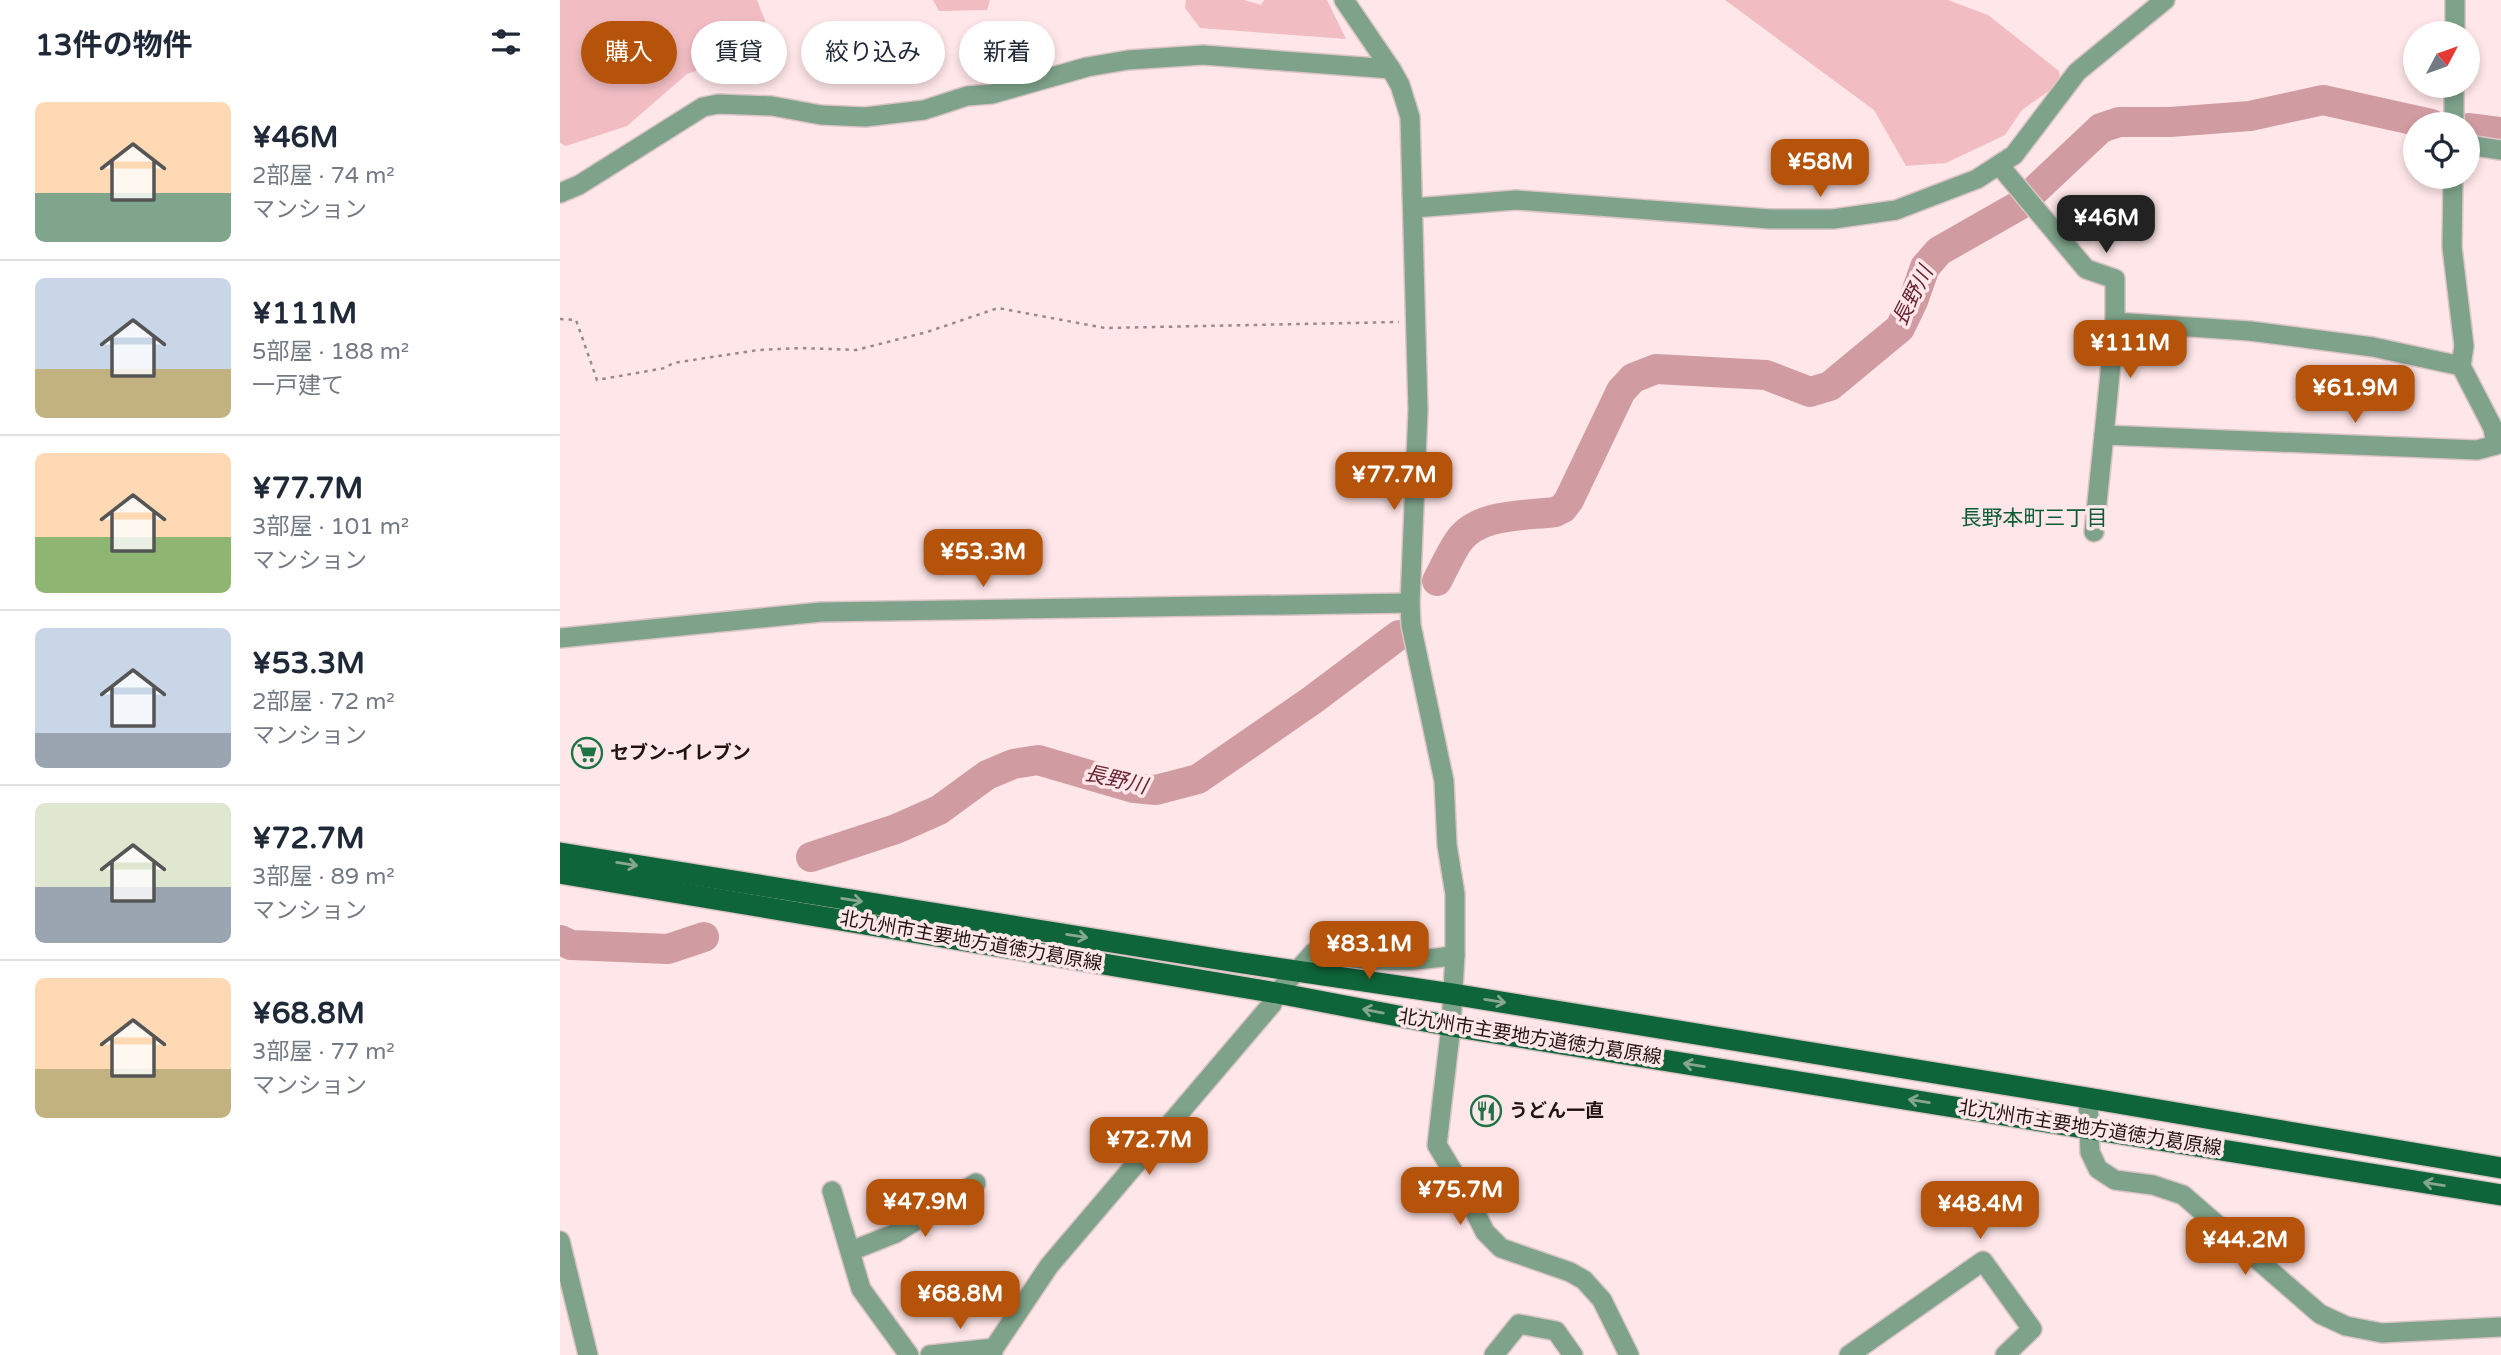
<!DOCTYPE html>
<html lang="ja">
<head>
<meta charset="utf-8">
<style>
  body { margin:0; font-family:"Varela Round","Noto Sans JP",sans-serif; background:#f6f6f7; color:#1f2937; height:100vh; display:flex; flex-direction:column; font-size:26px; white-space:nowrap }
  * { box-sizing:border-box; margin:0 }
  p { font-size:23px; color:#747a83 }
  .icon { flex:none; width:38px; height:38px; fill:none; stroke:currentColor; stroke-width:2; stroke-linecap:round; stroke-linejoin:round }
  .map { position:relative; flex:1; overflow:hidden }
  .sheet { display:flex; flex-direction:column; background:#fff; width:560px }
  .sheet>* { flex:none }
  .banner { position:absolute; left:21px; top:21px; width:665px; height:63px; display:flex; gap:14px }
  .needle { width:46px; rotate:49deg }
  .tools { position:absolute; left:1843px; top:21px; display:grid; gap:14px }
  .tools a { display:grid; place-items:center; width:77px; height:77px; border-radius:50%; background:#fff; box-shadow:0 4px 10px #0003; font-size:35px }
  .price { position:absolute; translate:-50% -60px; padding:0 16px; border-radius:14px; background:#b45309; color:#fff; font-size:23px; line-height:46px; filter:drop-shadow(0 2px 4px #0008) }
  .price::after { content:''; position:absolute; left:50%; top:42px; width:21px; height:16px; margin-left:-10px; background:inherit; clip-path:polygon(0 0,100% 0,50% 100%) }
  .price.active { background:#222; color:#fff }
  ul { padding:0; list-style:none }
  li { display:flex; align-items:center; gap:21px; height:175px; padding:0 35px }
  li+li { border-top:2px solid #e0e1e3 }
  li span { display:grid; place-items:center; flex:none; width:196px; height:140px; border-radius:10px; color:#555 }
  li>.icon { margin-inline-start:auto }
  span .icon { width:84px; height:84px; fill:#fffc; stroke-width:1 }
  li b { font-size:30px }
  h2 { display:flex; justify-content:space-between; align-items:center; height:84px; padding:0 35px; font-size:30px }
  .pill { padding:0 24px; border-radius:32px; background:#fff; box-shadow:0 4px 10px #0003; font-size:24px; line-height:63px }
  .pill.active { background:#b45309; color:#fff }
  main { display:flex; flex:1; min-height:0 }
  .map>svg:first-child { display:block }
  .green { fill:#f1bdc3 }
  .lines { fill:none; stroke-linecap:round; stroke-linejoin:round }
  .river { stroke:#d09ca1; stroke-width:30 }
  .minor-casing { stroke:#dbc4c6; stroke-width:22 }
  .major-casing { stroke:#dbc4c6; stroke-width:24 }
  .path { stroke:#9c888a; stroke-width:2.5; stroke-dasharray:3.5 5; stroke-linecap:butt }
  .minor { stroke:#7ea38a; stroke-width:19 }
  .major { stroke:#0e6539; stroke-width:21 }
  .oneway { stroke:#86a690 }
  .labels { text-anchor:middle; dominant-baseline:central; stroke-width:7; stroke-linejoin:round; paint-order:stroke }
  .poi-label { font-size:19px; font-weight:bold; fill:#201314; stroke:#ffe6e8; text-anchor:start }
  .street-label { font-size:19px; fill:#201314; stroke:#ffe6e8 }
  .water-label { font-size:21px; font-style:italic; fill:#672632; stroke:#ffe6e8 }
  .neighbourhood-label { font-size:21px; fill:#0a5d34; stroke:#ffe6e8 }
</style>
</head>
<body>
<main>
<section class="sheet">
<h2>13件の物件<svg class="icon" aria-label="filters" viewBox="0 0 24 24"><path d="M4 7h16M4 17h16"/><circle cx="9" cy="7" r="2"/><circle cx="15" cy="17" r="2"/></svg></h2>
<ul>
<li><span style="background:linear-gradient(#ffd9b3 65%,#7fa58c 0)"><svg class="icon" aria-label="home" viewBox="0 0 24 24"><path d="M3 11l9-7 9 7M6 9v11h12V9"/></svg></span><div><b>¥46M</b><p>2部屋 · 74 m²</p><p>マンション</p></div></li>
<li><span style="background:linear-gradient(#c9d6e8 65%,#c2b280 0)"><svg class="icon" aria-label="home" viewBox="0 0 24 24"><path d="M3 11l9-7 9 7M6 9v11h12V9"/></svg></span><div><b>¥111M</b><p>5部屋 · 188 m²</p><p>一戸建て</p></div></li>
<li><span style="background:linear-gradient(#ffd9b3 60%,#8fb573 0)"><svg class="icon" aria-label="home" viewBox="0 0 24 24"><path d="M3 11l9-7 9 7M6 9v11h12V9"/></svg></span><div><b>¥77.7M</b><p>3部屋 · 101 m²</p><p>マンション</p></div></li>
<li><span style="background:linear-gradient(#c9d6e8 75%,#9aa5b1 0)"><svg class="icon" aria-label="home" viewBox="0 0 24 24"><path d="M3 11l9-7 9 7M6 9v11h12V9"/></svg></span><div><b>¥53.3M</b><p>2部屋 · 72 m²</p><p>マンション</p></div></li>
<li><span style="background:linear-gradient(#dfe7d0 60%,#9aa5b1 0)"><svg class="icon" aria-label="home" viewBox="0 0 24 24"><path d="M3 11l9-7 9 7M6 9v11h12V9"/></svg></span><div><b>¥72.7M</b><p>3部屋 · 89 m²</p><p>マンション</p></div></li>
<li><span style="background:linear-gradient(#ffd9b3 65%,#c2b280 0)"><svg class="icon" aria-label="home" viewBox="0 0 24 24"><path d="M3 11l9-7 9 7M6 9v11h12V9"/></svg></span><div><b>¥68.8M</b><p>3部屋 · 77 m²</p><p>マンション</p></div></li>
</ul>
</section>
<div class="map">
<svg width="1941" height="1355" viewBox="0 0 1941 1355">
  <rect width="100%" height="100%" fill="#ffe6e8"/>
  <g class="green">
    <polygon points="0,0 197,0 206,23 179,56 127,74 67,126 6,146 0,143"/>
    <polygon points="373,0 430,0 427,10 379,11"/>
    <polygon points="626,0 684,0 701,5 704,0 767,0 786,39 640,28 625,8"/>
    <polygon points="1165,0 1388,0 1428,15 1499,71 1500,83 1462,110 1445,135 1386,163 1346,166 1314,110"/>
  </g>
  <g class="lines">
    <g class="river">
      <polyline points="1908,128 1941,132"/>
      <path d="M877,581C884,568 890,554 898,542C917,513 964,516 995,512L1003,508L1009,500L1061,391L1073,378L1096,369L1206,375L1250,392L1270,386L1340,328L1353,301L1365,267L1379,251L1458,206L1541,128L1559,122H1610L1690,116L1763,100L1871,124"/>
      <polyline points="251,857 336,829 379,810 427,775 453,764 478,760 574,788 596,790 638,779 751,701 839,635"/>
      <polyline points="0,940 11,945 108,949 144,937"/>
    </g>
    <g class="minor-casing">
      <g id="minor">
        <polyline points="784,0 831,69 840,85 850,117 858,410 850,603 851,625 884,781 887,845 895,894 895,955 891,1026 877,1145 904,1190 925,1232 941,1248 1010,1272 1024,1280 1042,1300 1069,1355"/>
        <polyline points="1895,33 1895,0"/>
        <polyline points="1894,124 1894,86"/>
        <polyline points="1908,145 1941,150"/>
        <polyline points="1439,165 1526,269 1555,279 1555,322 1544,435"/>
        <polyline points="0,193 19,185 143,107 158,104 212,106 261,115 305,117 364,110 407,96 432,94 527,67 568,60 643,55 831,69"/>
        <polyline points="853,208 956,200 1210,219 1273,219 1336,210 1417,179 1454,155 1517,72 1605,0"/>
        <polyline points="1555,322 1690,331 1813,347 1901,366"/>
        <polyline points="1534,532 1544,435 1917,450 1936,445 1933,428 1901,366 1904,346 1892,247 1893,177"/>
        <polyline points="0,638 261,612 850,603"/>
        <polyline points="1528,1098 1530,1152 1538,1169 1555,1180 1593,1185 1623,1195 1760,1314 1786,1326 1822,1333 1941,1327"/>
        <polyline points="272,1191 301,1289 349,1355"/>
        <polyline points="0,1241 28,1355"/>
        <polyline points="291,1251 336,1233 416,1183"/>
        <polyline points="370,1355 434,1348"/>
        <path d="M432,1355L434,1348L489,1266L712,1004L717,993L753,953C805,960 843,965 895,955"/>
        <polyline points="934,1355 959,1324 996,1331 1013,1355"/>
        <polyline points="1289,1355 1423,1261 1472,1329 1445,1355"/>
      </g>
    </g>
    <g class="major-casing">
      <g id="major">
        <polyline points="0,853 676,962 892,994 1528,1098 1941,1168"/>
        <polyline points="0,873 717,993 891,1026 1941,1195"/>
      </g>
    </g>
    <polyline class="path" points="0,319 16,320 37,380 105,368 113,363 198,350 241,348 296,350 367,332 438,308 545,328 839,322"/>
    <use href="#minor" class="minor"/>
    <use href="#major" class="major"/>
  </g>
  <defs><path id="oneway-shaft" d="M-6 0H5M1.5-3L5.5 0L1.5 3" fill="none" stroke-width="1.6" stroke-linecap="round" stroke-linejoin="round" transform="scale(1.75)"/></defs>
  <g class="oneway">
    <use href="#oneway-shaft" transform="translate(67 864) rotate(9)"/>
    <use href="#oneway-shaft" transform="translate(292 900) rotate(9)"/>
    <use href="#oneway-shaft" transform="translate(517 936) rotate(9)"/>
    <use href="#oneway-shaft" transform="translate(935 1001) rotate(9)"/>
    <use href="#oneway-shaft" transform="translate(813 1011) rotate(-169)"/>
    <use href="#oneway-shaft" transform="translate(1134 1065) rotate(-171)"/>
    <use href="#oneway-shaft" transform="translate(1359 1101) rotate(-171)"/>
    <use href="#oneway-shaft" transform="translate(1874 1184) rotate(-171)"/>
  </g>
  <defs>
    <g id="supermarket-ring" transform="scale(1.575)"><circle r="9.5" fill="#ffe6e8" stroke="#1e7345" stroke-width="1.5"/><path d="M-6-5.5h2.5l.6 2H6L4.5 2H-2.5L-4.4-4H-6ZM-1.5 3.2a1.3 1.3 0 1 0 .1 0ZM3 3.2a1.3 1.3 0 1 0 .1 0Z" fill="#1e7345"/></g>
    <g id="restaurant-ring" transform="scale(1.575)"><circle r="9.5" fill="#ffe6e8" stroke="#1e7345" stroke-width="1.5"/><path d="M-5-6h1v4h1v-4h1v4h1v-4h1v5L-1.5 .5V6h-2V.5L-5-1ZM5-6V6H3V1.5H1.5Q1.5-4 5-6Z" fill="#1e7345"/></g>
  </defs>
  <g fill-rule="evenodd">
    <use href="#supermarket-ring" x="27" y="753"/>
    <use href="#restaurant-ring" x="926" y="1111"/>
  </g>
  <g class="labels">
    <g class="poi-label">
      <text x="50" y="753">セブン-イレブン</text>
      <text x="949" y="1111">うどん一直</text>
    </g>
    <g class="street-label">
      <text transform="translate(411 941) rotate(10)">北九州市主要地方道徳力葛原線</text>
      <text transform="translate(970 1037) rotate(9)">北九州市主要地方道徳力葛原線</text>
      <text transform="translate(1530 1128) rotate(9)">北九州市主要地方道徳力葛原線</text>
    </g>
    <g class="water-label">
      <text transform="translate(1353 296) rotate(-63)">長野川</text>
      <text transform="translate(556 780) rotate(13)">長野川</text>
    </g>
    <g class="neighbourhood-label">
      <text x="1474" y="518">長野本町三丁目</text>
    </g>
  </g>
</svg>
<div class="tools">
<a><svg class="needle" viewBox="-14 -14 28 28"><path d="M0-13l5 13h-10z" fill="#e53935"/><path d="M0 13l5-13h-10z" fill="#747a83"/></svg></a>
<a><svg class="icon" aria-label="locate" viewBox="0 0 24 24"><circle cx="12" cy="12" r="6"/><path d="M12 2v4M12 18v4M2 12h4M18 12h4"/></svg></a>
</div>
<b class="price" style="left:1260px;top:199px">¥58M</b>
<b class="price active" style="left:1546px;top:255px">¥46M</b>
<b class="price" style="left:1570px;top:380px">¥111M</b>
<b class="price" style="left:1795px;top:425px">¥61.9M</b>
<b class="price" style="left:834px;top:512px">¥77.7M</b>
<b class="price" style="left:423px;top:589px">¥53.3M</b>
<b class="price" style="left:809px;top:981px">¥83.1M</b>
<b class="price" style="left:589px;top:1177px">¥72.7M</b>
<b class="price" style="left:900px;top:1227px">¥75.7M</b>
<b class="price" style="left:365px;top:1239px">¥47.9M</b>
<b class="price" style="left:1420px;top:1241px">¥48.4M</b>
<b class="price" style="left:1685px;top:1277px">¥44.2M</b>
<b class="price" style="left:400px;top:1331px">¥68.8M</b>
<div class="banner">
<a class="pill active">購入</a>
<a class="pill">賃貸</a>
<a class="pill">絞り込み</a>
<a class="pill">新着</a>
</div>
</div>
</main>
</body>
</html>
